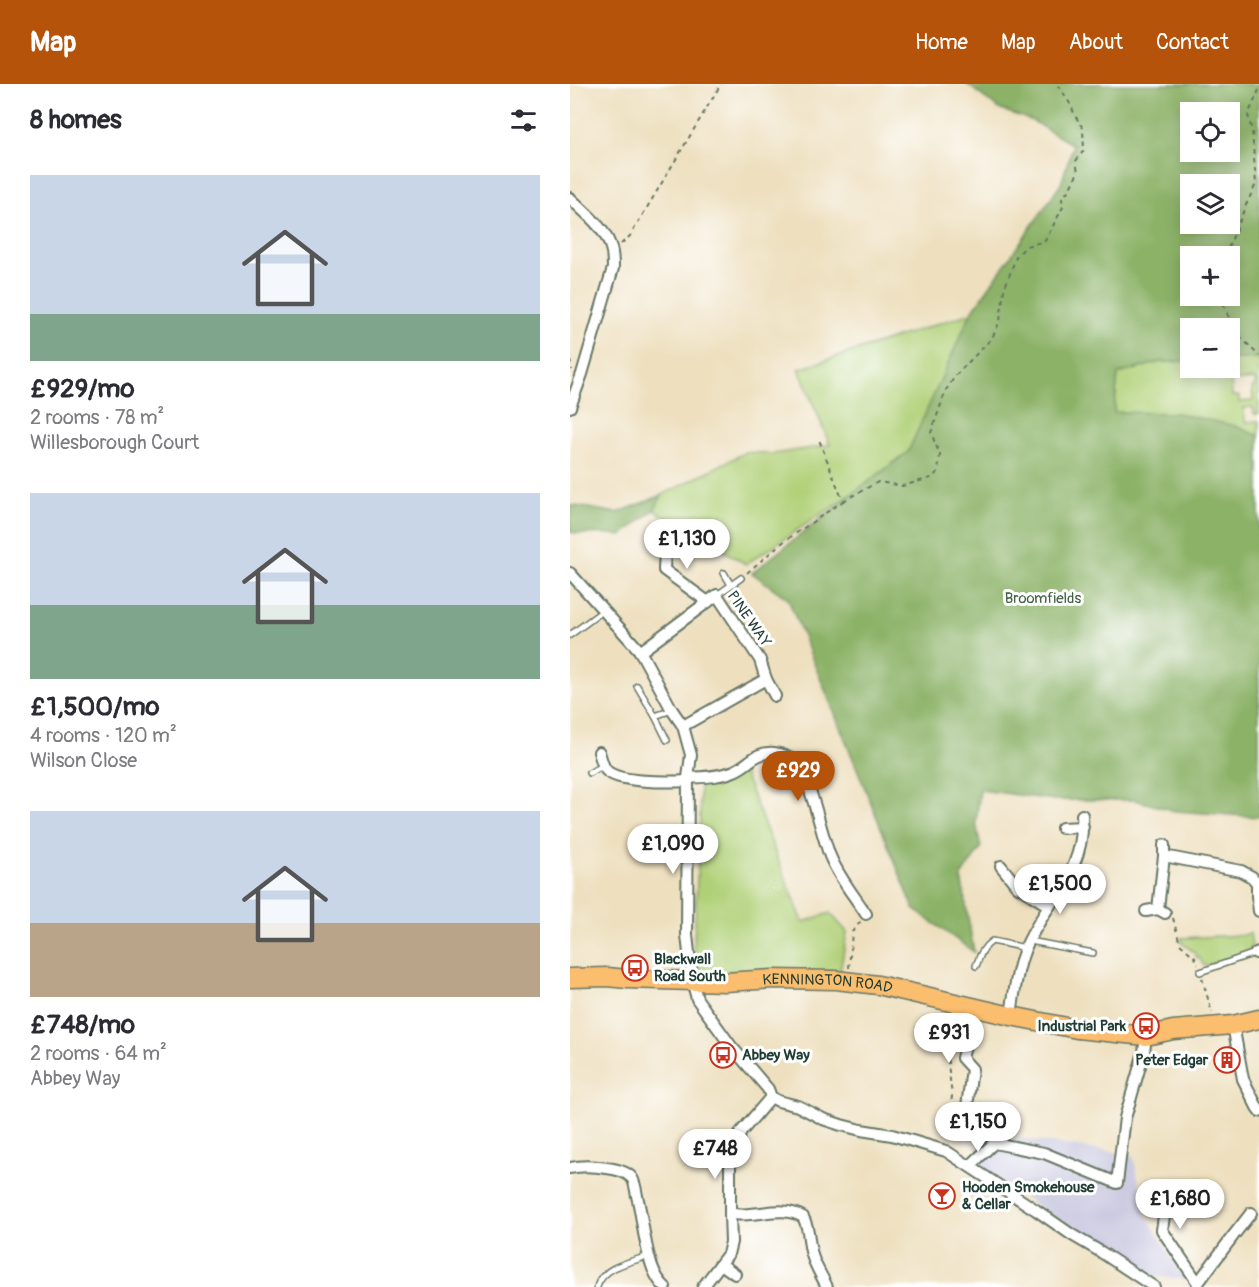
<!DOCTYPE html>
<html lang="en">
<head>
<meta charset="utf-8">
<style>
  body { margin:0; font-family:Pangolin,sans-serif; background:#f2f2f3; color:#2b2b33; height:100vh; display:flex; flex-direction:column; font-size:22px; white-space:nowrap }
  * { box-sizing:border-box; margin:0 }
  p { font-size:20px; color:#7c7c81 }
  .icon { flex:none; width:33px; height:33px; fill:none; stroke:currentColor; stroke-width:2; stroke-linecap:round; stroke-linejoin:round }
  .map { position:relative; flex:1; overflow:hidden }
  .sheet { display:flex; flex-direction:column; background:#fff; width:570px }
  .sheet>* { flex:none }
  .tools { position:absolute; left:610px; top:18px; display:grid; gap:12px }
  .tools a { display:grid; place-items:center; width:60px; height:60px; border-radius:0px; background:#fff; box-shadow:0 3px 15px #0003; font-size:30px }
  .price { position:absolute; translate:-50% -51px; padding:0 14px; border-radius:21px; background:#fff; color:#222; font-size:20px; line-height:39px; filter:drop-shadow(0 2px 3px #0008) }
  .price::after { content:''; position:absolute; left:50%; top:36px; width:18px; height:14px; margin-left:-9px; background:inherit; clip-path:polygon(0 0,100% 0,50% 100%) }
  .price.active { background:#b45309; color:#fff }
  ul { padding:0; list-style:none }
  li { display:grid; align-content:center; gap:12px; height:318px; padding:0 30px }
  li span { display:grid; place-items:center; height:186px; border-radius:0px; color:#555 }
  li>.icon { margin-inline-start:auto }
  span .icon { width:108px; height:108px; fill:#fffc; stroke-width:1 }
  li b { font-size:26px }
  h2 { display:flex; justify-content:space-between; align-items:center; height:72px; padding:0 30px; font-size:26px }
  header { display:flex; align-items:center; gap:36px; box-sizing:border-box; height:84px; padding:0 30px; background:#b45309; color:#fff }
  header strong { font-size:28px }
  nav { display:flex; gap:33px; margin-inline-start:auto; font-size:21px }
  main { display:flex; flex:1; min-height:0 }
  .map>svg:first-child { display:block }
  .industrial { fill:#c2c1dc }
  .green { fill:#b0d077; stroke:#688656; stroke-width:1.5; fill-rule:evenodd }
  .forest { fill:#8cb268; stroke:#56784e; stroke-width:1.5; fill-rule:evenodd }
  .lines { fill:none; stroke-linecap:round; stroke-linejoin:round }
  .lane-casing { stroke:#677665; stroke-width:8 }
  .street-casing { stroke:#677665; stroke-width:14 }
  .primary-casing { stroke:#677665; stroke-width:21 }
  .path { stroke:#677665; stroke-width:2; stroke-dasharray:4.5 4.5; stroke-linecap:butt }
  .lane { stroke:#fff; stroke-width:5 }
  .street { stroke:#fff; stroke-width:10 }
  .primary { stroke:#fbbd6e; stroke-width:18 }
  .labels { text-anchor:middle; dominant-baseline:central; stroke-width:6; stroke-linejoin:round; paint-order:stroke }
  .park-label { font-size:15px; fill:#436245; stroke:#fff }
  .street-label { font-size:15px; fill:#1f3d34; stroke:#fff }
  .poi-label { font-size:15px; font-weight:bold; fill:#1f3d34; stroke:#fff; text-anchor:start }
</style>
</head>
<body>
<header>
<strong>Map</strong>
<nav><a>Home</a><a>Map</a><a>About</a><a>Contact</a></nav>
</header>
<main>
<section class="sheet">
<h2>8 homes<svg class="icon" aria-label="filters" viewBox="0 0 24 24"><path d="M4 7h16M4 17h16"/><circle cx="9" cy="7" r="2"/><circle cx="15" cy="17" r="2"/></svg></h2>
<ul>
<li><span style="background:linear-gradient(#c9d6e8 75%,#7fa58c 0)"><svg class="icon" aria-label="home" viewBox="0 0 24 24"><path d="M3 11l9-7 9 7M6 9v11h12V9"/></svg></span><div><b>£929/mo</b><p>2 rooms · 78 m²</p><p>Willesborough Court</p></div></li>
<li><span style="background:linear-gradient(#c9d6e8 60%,#7fa58c 0)"><svg class="icon" aria-label="home" viewBox="0 0 24 24"><path d="M3 11l9-7 9 7M6 9v11h12V9"/></svg></span><div><b>£1,500/mo</b><p>4 rooms · 120 m²</p><p>Wilson Close</p></div></li>
<li><span style="background:linear-gradient(#c9d6e8 60%,#b9a48a 0)"><svg class="icon" aria-label="home" viewBox="0 0 24 24"><path d="M3 11l9-7 9 7M6 9v11h12V9"/></svg></span><div><b>£748/mo</b><p>2 rooms · 64 m²</p><p>Abbey Way</p></div></li>
</ul>
</section>
<div class="map">
<svg width="689" height="1203" viewBox="0 0 689 1203">
  <rect width="100%" height="100%" fill="#fff"/>
  <filter id="ink" filterUnits="userSpaceOnUse"><feTurbulence type="fractalNoise" baseFrequency=".0167" numOctaves="2"/><feDisplacementMap in="SourceGraphic" scale="12" xChannelSelector="R" yChannelSelector="G"/><feConvolveMatrix kernelMatrix="1 2 1 2 8 2 1 2 1" color-interpolation-filters="sRGB"/></filter>
  <filter id="wash" filterUnits="userSpaceOnUse"><feTurbulence type="fractalNoise" baseFrequency=".008" numOctaves="4" result="noise"/><feDisplacementMap in="SourceGraphic" scale="24" xChannelSelector="R" yChannelSelector="G"/><feGaussianBlur stdDeviation="1.35" result="paint"/><feColorMatrix in="noise" values="0 0 0 0 0 0 0 0 0 0 0 0 0 0 0 0 0 1.4 0 .05"/><feComposite in="paint" operator="in"/></filter>
  <g filter="url(#wash)">
    <rect width="100%" height="100%" fill="#eee0bf"/>
    <polygon class="industrial" points="414,1049 563,1071 576,1131 615,1196 583,1192 516,1155 427,1095 410,1081 409,1064"/>
    <g class="green">
      <polygon points="401,229 338,368 286,407 176,480 84,426 92,411 176,368 204,370 260,361 229,285"/>
      <path d="M689,274V330H684L683,323L674,324L675,338L689,337V352L665,342L544,329L548,290L590,278L621,277V284H660V275ZM685,295V302L682,303L683,317L669,318V312H662L661,297Z"/>
      <polygon points="173,687 233,838 260,829 277,848 270,888 131,887 123,879 130,736 130,702 155,697"/>
      <polygon points="680,849 682,861 680,866 636,882 633,881 630,874 627,874 625,869 612,859 611,854 673,851"/>
    </g>
    <g class="forest">
      <path d="M397,0H689V274L660,275V244H621V277L590,278L548,290L544,328L607,329L665,342L689,352V733L605,727L565,716H485L410,706L406,739L411,764L391,792L404,868L344,825L218,515L182,489L286,407L338,368L401,229L491,100L503,61L463,37L429,25ZM621,28H660V68H621ZM660,100V140H621V100ZM621,172H660V212H621Z"/>
      <path d="M92,411L84,426L51,452C32,446 18,453 0,448V421L47,429Z"/>
    </g>
  </g>
  <g filter="url(#ink)">
    <g class="lines">
      <g class="lane-casing">
        <g id="lane">
          <polyline points="154,489 161,501"/>
          <polyline points="147,511 171,494"/>
          <polyline points="0,551 34,526"/>
          <polyline points="67,602 85,632 97,656"/>
          <polyline points="85,632 102,626"/>
          <polyline points="19,689 33,682"/>
          <polyline points="460,857 523,869"/>
          <path d="M406,882C410,872 412,864 422,857L456,864"/>
          <polyline points="630,888 685,869"/>
          <path d="M27,1203C33,1182 61,1178 79,1172"/>
        </g>
      </g>
      <g class="street-casing">
        <g id="street">
          <path d="M0,114C14,128 33,142 40,161C43,168 43,176 43,184L12,290L0,323"/>
          <polyline points="92,465 95,467 94,486 138,518"/>
          <polyline points="0,489 70,567 102,626 113,642 121,671 118,694 117,851 122,896 127,915 161,962 198,1005 201,1013 208,1017 228,1022 253,1035 271,1041 291,1046 322,1051 376,1067 466,1126 502,1151 531,1168 584,1203"/>
          <polyline points="70,568 147,511 190,576 196,595 205,612"/>
          <polyline points="113,642 196,595"/>
          <path d="M29,668C31,674 32,681 36,686C47,699 100,698 118,697"/>
          <path d="M118,694C133,693 150,693 164,687C179,681 185,667 204,669C211,670 220,673 225,678C240,691 251,750 260,772C269,794 283,810 296,830"/>
          <polyline points="492,744 513,743"/>
          <polyline points="594,772 671,787 682,793 687,799"/>
          <polyline points="431,782 447,802 479,822"/>
          <polyline points="689,797 687,799 687,812 689,827"/>
          <polyline points="588,825 594,772 594,761"/>
          <polyline points="576,827 588,825 595,829"/>
          <polyline points="686,869 689,868"/>
          <path d="M441,932C444,910 447,885 455,865C476,815 516,790 512,731"/>
          <polyline points="663,941 673,995 689,1027"/>
          <polyline points="395,1038 402,985 392,974 404,924"/>
          <polyline points="401,1081 424,1059 474,1069 547,1099 555,1034 574,968 576,952"/>
          <path d="M0,1084C12,1081 25,1082 37,1084C45,1085 56,1087 62,1094C65,1099 66,1106 67,1112C74,1137 75,1186 95,1203"/>
          <polyline points="586,1108 603,1119 594,1132 592,1146 628,1199 628,1203"/>
          <path d="M160,1130C166,1130 173,1131 180,1130C198,1129 216,1123 233,1133C241,1148 237,1155 242,1171C245,1182 252,1192 257,1203"/>
          <polyline points="151,1180 165,1190"/>
          <polyline points="628,1199 663,1152 681,1129"/>
          <polyline points="133,1203 158,1170 161,1158 160,1130 160,1083 162,1067 171,1048 201,1013"/>
        </g>
      </g>
      <g class="primary-casing">
        <g id="primary">
          <path id="s1" d="M0,894L37,893L57,895L155,898L203,895L266,896L308,901L441,932L507,945L576,952L603,946L663,941L689,935"/>
        </g>
      </g>
      <g class="path">
        <polyline points="51,160 60,152 151,0"/>
        <polyline points="655,172 676,121 686,100 682,47 678,31 689,6"/>
        <polyline points="651,212 651,215 665,247 689,272"/>
        <polyline points="0,276 2,286"/>
        <polyline points="273,417 308,398 332,402 361,394 368,388 370,371 361,349 376,306 386,291 422,254 430,237 434,206 446,173 456,162 475,157 493,123 492,115 500,104 508,88 506,77 514,66 513,44 506,33 499,18 491,5 485,0"/>
        <polyline points="177,489 209,461 273,417 248,353"/>
        <polyline points="603,834 610,860 625,873 628,880"/>
        <polyline points="279,884 282,848 291,837"/>
        <polyline points="632,894 642,929"/>
        <polyline points="372,931 382,1012 376,1056"/>
      </g>
      <use href="#lane" class="lane"/>
      <use href="#street" class="street"/>
      <use href="#primary" class="primary"/>
    </g>
  </g>
  <defs>
    <g id="bus-ring" transform="scale(1.35)"><circle r="9.5" fill="#fff" stroke="#c8321e" stroke-width="1.5"/><path d="M-5-6H5V4H4V6H2V4H-2V6H-4V4H-5ZM-3.5-4V0h7V-4ZM-3.5 1.2v1.5H-2V1.2ZM2 1.2v1.5H3.5V1.2Z" fill="#c8321e"/></g>
    <g id="building-ring" transform="scale(1.35)"><circle r="9.5" fill="#fff" stroke="#c8321e" stroke-width="1.5"/><path d="M-4-6H4V6H1V3H-1V6H-4ZM-2.5-4.3h1.7v1.8h-1.7ZM.8-4.3h1.7v1.8H.8ZM-2.5-1h1.7V.8h-1.7ZM.8-1h1.7V.8H.8Z" fill="#c8321e"/></g>
    <g id="bar-ring" transform="scale(1.35)"><circle r="9.5" fill="#fff" stroke="#c8321e" stroke-width="1.5"/><path d="M-6-5H6L.8 .8V4.5H3.5V6h-7V4.5H-.8V.8Z" fill="#c8321e"/></g>
  </defs>
  <g fill-rule="evenodd">
    <use href="#bus-ring" x="65" y="884"/>
    <use href="#bus-ring" x="576" y="942"/>
    <use href="#bus-ring" x="153" y="971"/>
    <use href="#building-ring" x="657" y="976"/>
    <use href="#bar-ring" x="372" y="1112"/>
  </g>
  <g class="labels">
    <g class="park-label">
      <text x="473" y="514">Broomfields</text>
    </g>
    <g class="street-label">
      <text transform="translate(179 535) rotate(55)">PINE WAY</text>
      <text stroke="none"><textPath href="#s1" startOffset="258">KENNINGTON ROAD</textPath></text>
    </g>
    <g class="poi-label">
      <text x="84" y="875">Blackwall<tspan x="84" dy="17">Road South</tspan></text>
      <text x="556" y="942" text-anchor="end">Industrial Park</text>
      <text x="172" y="971">Abbey Way</text>
      <text x="638" y="976" text-anchor="end">Peter Edgar</text>
      <text x="392" y="1103">Hooden Smokehouse<tspan x="392" dy="17">&amp; Cellar</tspan></text>
    </g>
  </g>
</svg>
<div class="tools">
<a><svg class="icon" aria-label="locate" viewBox="0 0 24 24"><circle cx="12" cy="12" r="6"/><path d="M12 2v4M12 18v4M2 12h4M18 12h4"/></svg></a>
<a><svg class="icon" aria-label="layers" viewBox="0 0 24 24"><path d="M12 4l9 5-9 5-9-5zM3 14l9 5 9-5"/></svg></a>
<a>+</a>
<a>−</a>
</div>
<b class="price" style="left:117px;top:486px">£1,130</b>
<b class="price active" style="left:228px;top:718px">£929</b>
<b class="price" style="left:103px;top:791px">£1,090</b>
<b class="price" style="left:490px;top:831px">£1,500</b>
<b class="price" style="left:379px;top:980px">£931</b>
<b class="price" style="left:408px;top:1069px">£1,150</b>
<b class="price" style="left:145px;top:1096px">£748</b>
<b class="price" style="left:610px;top:1146px">£1,680</b>
</div>
</main>
</body>
</html>
